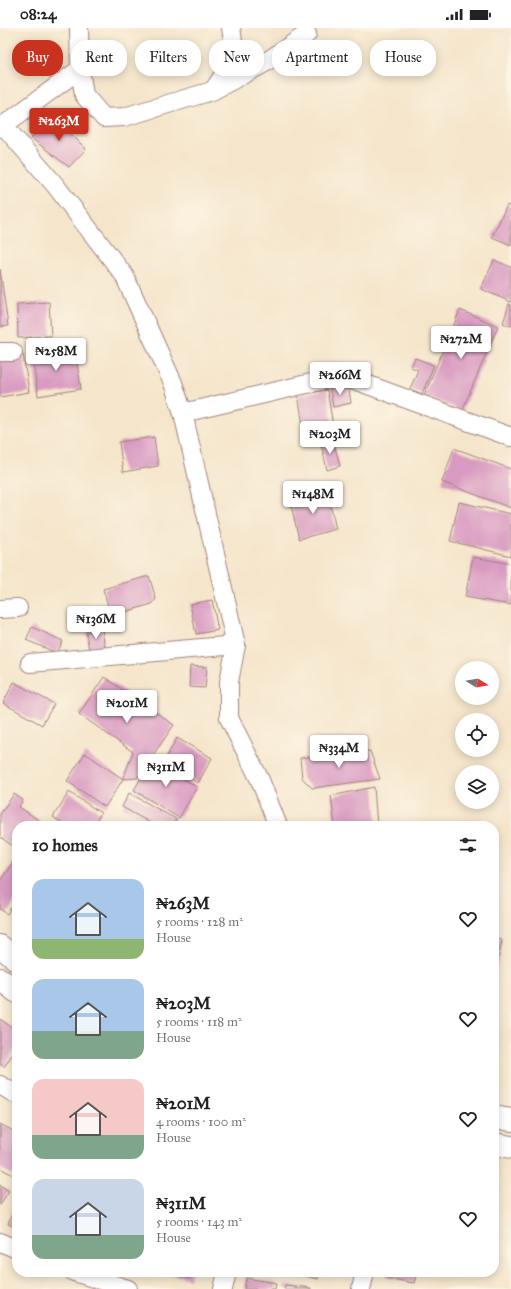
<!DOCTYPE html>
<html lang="en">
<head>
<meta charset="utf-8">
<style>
  body { margin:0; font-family:"IM FELL Great Primer",serif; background:#f6f6f6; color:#222; height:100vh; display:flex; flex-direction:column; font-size:15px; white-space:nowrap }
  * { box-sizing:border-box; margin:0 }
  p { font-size:13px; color:#767676 }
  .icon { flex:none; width:22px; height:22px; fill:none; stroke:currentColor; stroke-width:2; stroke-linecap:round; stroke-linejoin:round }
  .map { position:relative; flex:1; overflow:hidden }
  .panel { position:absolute; left:12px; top:793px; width:487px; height:456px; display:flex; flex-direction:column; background:#fff; border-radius:16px; box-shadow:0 2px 10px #0003 }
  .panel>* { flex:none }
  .top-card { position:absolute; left:12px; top:12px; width:487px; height:36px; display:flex; gap:8px }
  .needle { width:26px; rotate:101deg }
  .tools { position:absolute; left:455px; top:633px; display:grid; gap:8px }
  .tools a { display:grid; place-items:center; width:44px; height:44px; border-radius:50%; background:#fff; box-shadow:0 2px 10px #0003; font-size:20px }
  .price { position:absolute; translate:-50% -34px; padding:0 9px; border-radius:4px; background:#fff; color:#222; font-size:13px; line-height:26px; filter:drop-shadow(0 1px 2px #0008) }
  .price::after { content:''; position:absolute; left:50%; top:24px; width:12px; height:9px; margin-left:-6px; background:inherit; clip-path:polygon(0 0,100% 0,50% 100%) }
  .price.active { background:#c8321e; color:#fff }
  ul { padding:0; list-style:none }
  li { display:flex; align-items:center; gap:12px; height:100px; padding:0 20px }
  li span { display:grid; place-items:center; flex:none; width:112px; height:80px; border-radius:12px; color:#555 }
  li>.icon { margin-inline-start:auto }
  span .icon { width:48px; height:48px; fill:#fffc; stroke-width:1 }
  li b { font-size:17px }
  h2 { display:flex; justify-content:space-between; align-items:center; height:48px; padding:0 20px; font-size:17px }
  .pill { padding:0 14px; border-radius:16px; background:#fff; box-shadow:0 2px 10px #0003; font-size:14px; line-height:36px }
  .pill.active { background:#c8321e; color:#fff }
  .status { display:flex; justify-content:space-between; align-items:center; height:28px; padding:0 20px; background:#fff; direction:ltr }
  .status svg { height:11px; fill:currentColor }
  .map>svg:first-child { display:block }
  .building { fill:#d99ac1 }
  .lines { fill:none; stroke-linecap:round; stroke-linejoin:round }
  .street-casing { stroke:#a0827b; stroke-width:20 }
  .secondary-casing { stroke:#a0827b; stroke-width:24 }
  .street { stroke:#fff; stroke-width:18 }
  .secondary { stroke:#fff; stroke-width:22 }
</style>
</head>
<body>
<div class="status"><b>08:24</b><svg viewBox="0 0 49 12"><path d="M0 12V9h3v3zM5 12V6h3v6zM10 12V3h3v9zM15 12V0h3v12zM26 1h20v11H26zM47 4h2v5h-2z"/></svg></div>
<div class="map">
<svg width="511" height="1261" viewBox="0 0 511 1261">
  <rect width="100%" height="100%" fill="#fcf5e5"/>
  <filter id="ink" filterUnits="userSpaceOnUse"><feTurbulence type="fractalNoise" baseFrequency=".025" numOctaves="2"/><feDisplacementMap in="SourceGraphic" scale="8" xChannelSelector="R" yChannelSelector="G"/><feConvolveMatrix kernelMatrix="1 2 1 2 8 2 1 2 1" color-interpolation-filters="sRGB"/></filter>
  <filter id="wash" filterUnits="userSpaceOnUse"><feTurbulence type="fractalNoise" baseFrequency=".012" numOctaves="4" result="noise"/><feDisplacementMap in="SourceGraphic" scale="16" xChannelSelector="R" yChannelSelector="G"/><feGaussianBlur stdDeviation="0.9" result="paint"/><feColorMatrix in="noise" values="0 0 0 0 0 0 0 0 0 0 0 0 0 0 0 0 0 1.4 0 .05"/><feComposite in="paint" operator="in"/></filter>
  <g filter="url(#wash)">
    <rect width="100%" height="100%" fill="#f5e5cb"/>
    <g id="blocks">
      <g class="building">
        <polygon points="53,88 86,121 69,139 31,110"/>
        <polygon points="507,177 511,179 511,217 492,209"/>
        <polygon points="494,232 511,239 511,274 481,261"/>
        <polygon points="0,241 8,298 0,299"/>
        <polygon points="49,274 51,308 18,310 17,276"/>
        <polygon points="509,276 511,277 511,298 503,295"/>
        <polygon points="460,282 498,298 462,383 424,367"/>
        <polygon points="75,321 81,361 38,368 32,328"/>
        <polygon points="23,326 29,364 0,369 0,329"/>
        <polygon points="415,330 434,337 422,366 410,361 418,342 411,339"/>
        <polygon points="348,357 351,375 333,379 330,361"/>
        <polygon points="327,362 334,404 305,409 298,367"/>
        <polygon points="154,409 158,438 123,444 119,414"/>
        <polygon points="333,412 340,438 327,442 321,416"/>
        <polygon points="454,420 511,441 511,480 442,454"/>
        <polygon points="327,463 336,501 299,511 290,473"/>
        <polygon points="459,474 511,486 511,528 450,513"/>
        <polygon points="473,529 511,536 511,577 465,569"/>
        <polygon points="149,548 156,571 152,576 111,588 103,561"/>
        <polygon points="212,572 218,602 196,606 190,576"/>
        <polygon points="32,599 63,613 57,625 26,612"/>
        <polygon points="102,601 105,620 89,622 86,604"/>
        <polygon points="190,638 207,639 205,660 189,659"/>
        <polygon points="104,649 174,697 137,750 123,751 133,724 79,686"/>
        <polygon points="14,654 54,676 42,697 3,675"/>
        <polygon points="177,710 212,730 198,755 163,735"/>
        <polygon points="370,723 380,751 312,760 302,750 300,730"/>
        <polygon points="85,725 123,751 105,779 67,753"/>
        <polygon points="152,731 197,759 179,790 134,762"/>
        <polygon points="374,759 377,798 335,798 331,768"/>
        <polygon points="69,764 101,785 93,798 67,798 53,789"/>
        <polygon points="129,765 176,791 173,798 156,798 122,779"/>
        <polygon points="14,766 23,772 19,779 40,793 37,798 17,798 17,821 0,809 0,786"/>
        <polygon points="15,831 17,833 17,870 7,886 0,881 0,853"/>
        <polygon points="494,911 502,912 495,950 494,950"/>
        <polygon points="0,991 17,1003 17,1019 4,1039 0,1036"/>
        <polygon points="0,1096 17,1105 17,1140 13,1147 0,1140"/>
        <polygon points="0,1157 9,1163 0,1177"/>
        <polygon points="17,1175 17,1200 8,1196"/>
        <polygon points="162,1244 191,1244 190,1251"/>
        <polygon points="288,1244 320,1244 318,1251"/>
        <polygon points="387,1244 417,1244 414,1255 386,1250"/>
        <polygon points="246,1250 276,1255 275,1261 244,1261"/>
        <polygon points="285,1257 311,1260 311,1261 284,1261"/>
      </g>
    </g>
  </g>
  <g filter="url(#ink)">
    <use href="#blocks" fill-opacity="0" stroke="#a0827b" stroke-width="1"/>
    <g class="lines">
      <g class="street-casing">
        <g id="street">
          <polyline points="79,0 80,41"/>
          <path d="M214,61C231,37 237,30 231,0"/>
          <polyline points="4,98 55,157 124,247 173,355 183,385 236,617 229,654 229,690 260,752 278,798"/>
          <polyline points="0,100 80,41 84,67 104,90 124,89 212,63 263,36 307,6"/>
          <polyline points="0,324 13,324"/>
          <polyline points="183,385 328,351 345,351 360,354 511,409"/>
          <polyline points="0,581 18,580"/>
          <polyline points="30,635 236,617"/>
          <polyline points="0,1057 17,1067"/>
          <polyline points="0,1214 17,1221"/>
          <polyline points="74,1244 128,1261"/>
          <polyline points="223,1261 227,1244"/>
          <polyline points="361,1261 365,1244"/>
        </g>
      </g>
      <g class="secondary-casing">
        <g id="secondary">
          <polyline points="0,918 17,932"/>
          <polyline points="0,951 17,964"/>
          <polyline points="494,1089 511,1092"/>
          <polyline points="494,1116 511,1119"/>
        </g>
      </g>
      <use href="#street" class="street"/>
      <use href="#secondary" class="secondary"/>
    </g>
  </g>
</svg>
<div class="tools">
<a><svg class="needle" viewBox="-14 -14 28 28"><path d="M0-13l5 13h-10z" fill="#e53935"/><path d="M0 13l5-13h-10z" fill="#767676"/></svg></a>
<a><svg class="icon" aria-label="locate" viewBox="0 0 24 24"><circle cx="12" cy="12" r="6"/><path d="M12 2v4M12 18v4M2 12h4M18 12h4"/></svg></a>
<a><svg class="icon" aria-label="layers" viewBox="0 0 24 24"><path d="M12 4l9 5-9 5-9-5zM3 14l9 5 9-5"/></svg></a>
</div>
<b class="price active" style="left:59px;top:114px">₦263M</b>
<b class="price" style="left:461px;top:332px">₦272M</b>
<b class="price" style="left:56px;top:344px">₦258M</b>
<b class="price" style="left:340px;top:368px">₦266M</b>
<b class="price" style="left:330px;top:427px">₦203M</b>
<b class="price" style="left:313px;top:487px">₦148M</b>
<b class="price" style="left:96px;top:612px">₦136M</b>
<b class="price" style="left:127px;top:696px">₦201M</b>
<b class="price" style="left:339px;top:741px">₦334M</b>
<b class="price" style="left:166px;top:760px">₦311M</b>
<div class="top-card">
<a class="pill active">Buy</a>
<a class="pill">Rent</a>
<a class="pill">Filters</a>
<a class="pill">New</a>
<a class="pill">Apartment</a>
<a class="pill">House</a>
</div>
<section class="panel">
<h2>10 homes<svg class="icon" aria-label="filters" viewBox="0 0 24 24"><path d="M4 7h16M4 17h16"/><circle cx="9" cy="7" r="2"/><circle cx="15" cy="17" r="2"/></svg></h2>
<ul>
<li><span style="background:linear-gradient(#a9c7e8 75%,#8fb573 0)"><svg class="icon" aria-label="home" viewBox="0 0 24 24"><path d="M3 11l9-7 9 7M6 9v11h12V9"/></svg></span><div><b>₦263M</b><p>5 rooms · 128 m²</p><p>House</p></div><svg class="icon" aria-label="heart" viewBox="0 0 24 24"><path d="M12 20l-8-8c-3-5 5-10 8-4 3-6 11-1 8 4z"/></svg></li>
<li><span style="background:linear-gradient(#a9c7e8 65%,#7fa58c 0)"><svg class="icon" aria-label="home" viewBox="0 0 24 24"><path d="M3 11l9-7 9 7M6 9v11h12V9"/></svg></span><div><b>₦203M</b><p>5 rooms · 118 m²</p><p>House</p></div><svg class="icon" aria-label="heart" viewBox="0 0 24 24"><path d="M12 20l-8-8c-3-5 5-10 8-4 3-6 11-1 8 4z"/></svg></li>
<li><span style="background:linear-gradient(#f6c9c9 70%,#7fa58c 0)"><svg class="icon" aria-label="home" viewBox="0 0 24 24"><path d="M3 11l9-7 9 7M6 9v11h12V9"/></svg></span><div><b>₦201M</b><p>4 rooms · 100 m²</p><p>House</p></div><svg class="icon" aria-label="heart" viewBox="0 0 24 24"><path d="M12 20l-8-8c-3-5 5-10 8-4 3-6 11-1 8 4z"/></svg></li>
<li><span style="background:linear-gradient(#c9d6e8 70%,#7fa58c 0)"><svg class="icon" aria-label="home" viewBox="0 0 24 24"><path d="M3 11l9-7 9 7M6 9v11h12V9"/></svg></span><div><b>₦311M</b><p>5 rooms · 143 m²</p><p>House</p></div><svg class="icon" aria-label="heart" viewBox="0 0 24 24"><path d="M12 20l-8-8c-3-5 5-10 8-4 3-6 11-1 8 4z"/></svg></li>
</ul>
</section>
</div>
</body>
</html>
